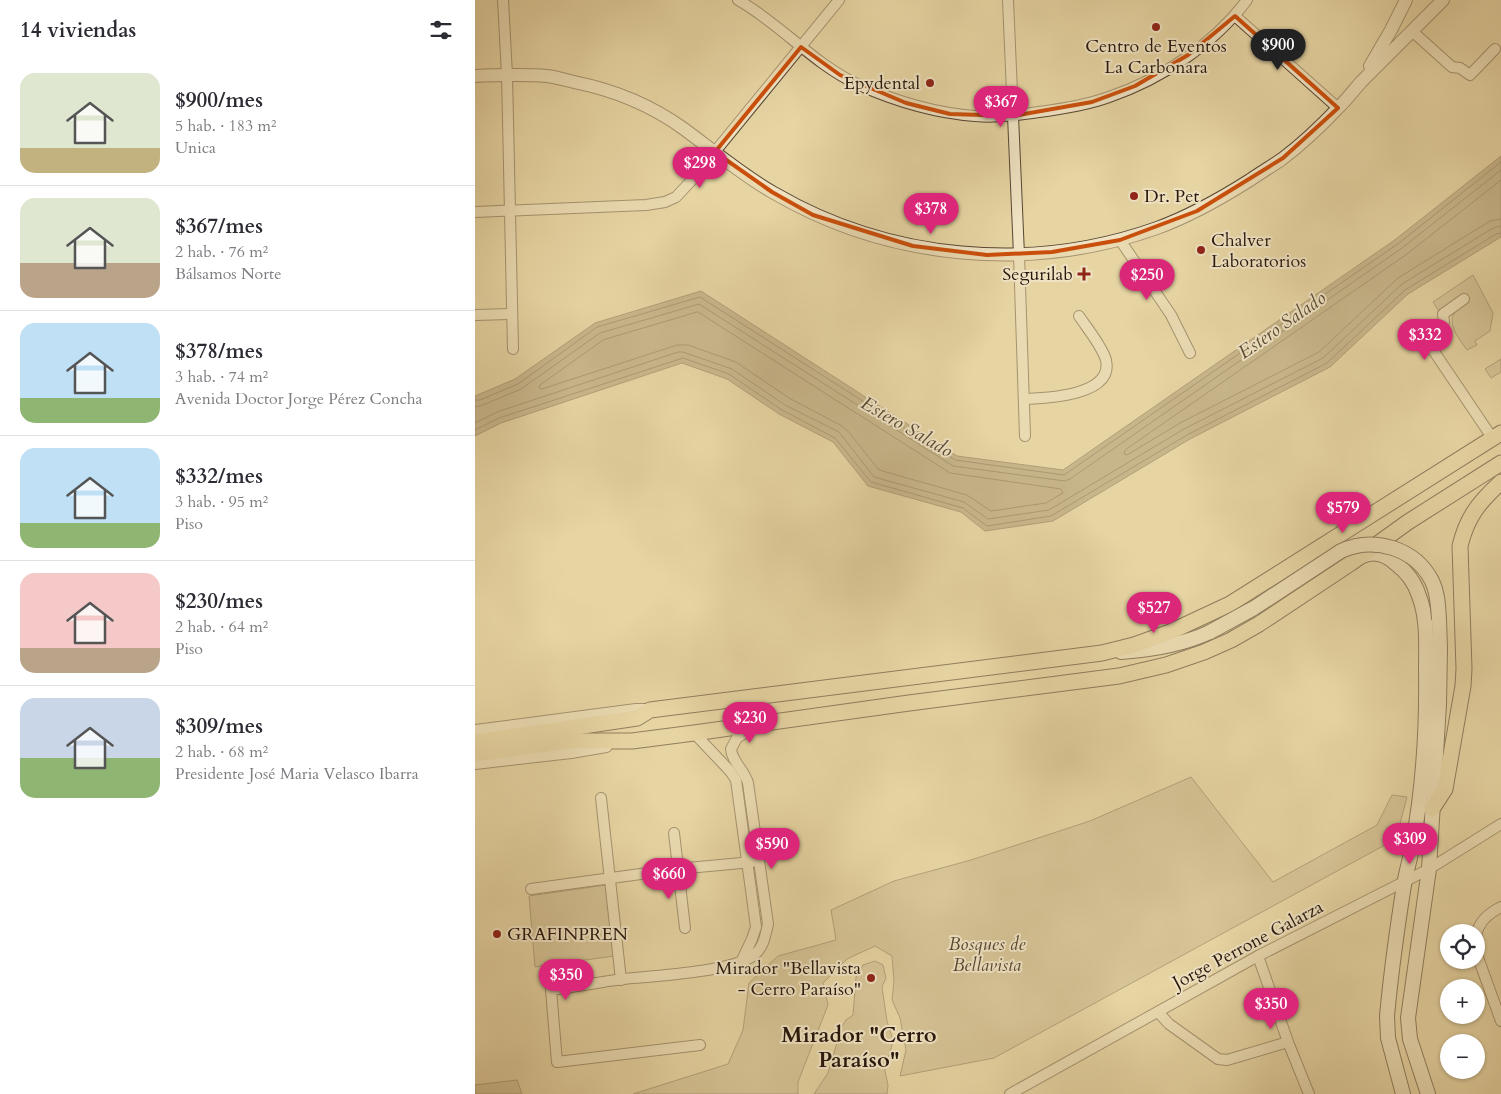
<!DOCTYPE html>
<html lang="es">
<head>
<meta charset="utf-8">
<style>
  body { margin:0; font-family:Cardo,serif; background:#f2f2f3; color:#2b2b33; height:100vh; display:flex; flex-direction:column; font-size:19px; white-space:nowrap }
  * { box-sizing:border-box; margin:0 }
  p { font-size:16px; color:#7c7c81 }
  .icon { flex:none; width:28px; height:28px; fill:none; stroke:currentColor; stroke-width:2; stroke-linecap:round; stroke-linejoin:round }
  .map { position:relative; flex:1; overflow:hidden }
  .details { display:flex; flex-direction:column; background:#fff; width:475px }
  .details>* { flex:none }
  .tools { position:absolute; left:965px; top:924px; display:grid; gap:10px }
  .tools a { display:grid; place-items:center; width:45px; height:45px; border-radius:50%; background:#fff; box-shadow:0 1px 4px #0004; font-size:25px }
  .price { position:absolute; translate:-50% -42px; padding:0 11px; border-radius:18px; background:#db2777; color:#fff; font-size:16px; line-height:32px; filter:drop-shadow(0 1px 2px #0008) }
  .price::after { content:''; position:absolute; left:50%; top:30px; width:15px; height:11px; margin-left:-8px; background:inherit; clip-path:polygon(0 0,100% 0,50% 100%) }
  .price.selected { background:#222; color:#fff }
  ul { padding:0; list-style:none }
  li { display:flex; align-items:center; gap:15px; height:125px; padding:0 20px }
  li+li { border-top:1px solid #e1e1e2 }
  li span { display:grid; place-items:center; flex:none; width:140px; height:100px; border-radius:15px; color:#555 }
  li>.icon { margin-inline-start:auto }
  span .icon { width:60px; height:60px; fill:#fffc; stroke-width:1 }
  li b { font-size:21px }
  h2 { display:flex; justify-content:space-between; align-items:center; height:60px; padding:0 20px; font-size:21px }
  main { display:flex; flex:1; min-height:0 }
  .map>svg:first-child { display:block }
  .green { fill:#c6b489; stroke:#77654a }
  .water { fill:#a59370; stroke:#736148 }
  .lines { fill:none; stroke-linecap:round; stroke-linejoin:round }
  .shore { stroke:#66543e; stroke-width:1 }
  .minor-casing { stroke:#584632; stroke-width:12 }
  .tertiary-casing { stroke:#584632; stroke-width:14 }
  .secondary-casing { stroke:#28160c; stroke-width:16 }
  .primary-casing { stroke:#28160c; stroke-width:17 }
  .minor { stroke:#efe3c3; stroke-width:10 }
  .tertiary { stroke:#efe3c3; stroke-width:12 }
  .secondary { stroke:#efe3c3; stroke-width:14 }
  .primary { stroke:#e6d4a3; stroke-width:15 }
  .secondary-bridge-casing { stroke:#28160c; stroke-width:16; stroke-linecap:butt }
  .secondary-bridge { stroke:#efe3c3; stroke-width:14 }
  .marked { fill:none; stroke:#cb4f0c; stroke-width:4; stroke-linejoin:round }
  .poi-dot { fill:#8f2418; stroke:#efe3c3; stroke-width:2 }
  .labels { text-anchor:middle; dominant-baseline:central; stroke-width:4; stroke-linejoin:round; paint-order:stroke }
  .poi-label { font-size:18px; fill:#28160c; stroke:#efe3c3; text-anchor:end }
  .park-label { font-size:18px; font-style:italic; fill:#574532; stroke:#efe3c3 }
  .street-label { font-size:18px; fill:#28160c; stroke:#efe3c3 }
  .water-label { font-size:19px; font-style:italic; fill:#5a4834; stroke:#efe3c3 }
  .district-label { font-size:22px; font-weight:bold; fill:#28160c; stroke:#efe3c3 }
</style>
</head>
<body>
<main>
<section class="details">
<h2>14 viviendas<svg class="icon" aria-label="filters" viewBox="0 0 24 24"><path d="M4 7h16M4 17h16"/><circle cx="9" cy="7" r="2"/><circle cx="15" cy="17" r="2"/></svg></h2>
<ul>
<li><span style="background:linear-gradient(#dfe7d0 75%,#c2b280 0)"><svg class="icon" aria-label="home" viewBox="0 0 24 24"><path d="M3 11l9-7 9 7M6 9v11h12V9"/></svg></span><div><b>$900/mes</b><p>5 hab. · 183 m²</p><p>Unica</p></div></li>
<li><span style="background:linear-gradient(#dfe7d0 65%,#b9a48a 0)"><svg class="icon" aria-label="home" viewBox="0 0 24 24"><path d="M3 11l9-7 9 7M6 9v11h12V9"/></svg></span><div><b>$367/mes</b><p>2 hab. · 76 m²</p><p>Bálsamos Norte</p></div></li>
<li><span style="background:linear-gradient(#bfe0f5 75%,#8fb573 0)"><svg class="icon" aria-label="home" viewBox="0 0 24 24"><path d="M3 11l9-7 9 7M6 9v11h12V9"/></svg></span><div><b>$378/mes</b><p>3 hab. · 74 m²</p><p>Avenida Doctor Jorge Pérez Concha</p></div></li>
<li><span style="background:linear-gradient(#bfe0f5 75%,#8fb573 0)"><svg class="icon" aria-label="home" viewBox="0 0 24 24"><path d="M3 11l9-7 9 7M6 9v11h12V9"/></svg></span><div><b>$332/mes</b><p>3 hab. · 95 m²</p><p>Piso</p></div></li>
<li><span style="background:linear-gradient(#f6c9c9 75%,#b9a48a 0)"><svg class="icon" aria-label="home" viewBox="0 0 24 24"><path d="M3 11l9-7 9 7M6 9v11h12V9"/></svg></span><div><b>$230/mes</b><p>2 hab. · 64 m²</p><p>Piso</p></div></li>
<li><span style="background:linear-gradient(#c9d6e8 60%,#8fb573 0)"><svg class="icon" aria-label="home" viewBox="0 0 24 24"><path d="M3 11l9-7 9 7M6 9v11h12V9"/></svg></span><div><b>$309/mes</b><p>2 hab. · 68 m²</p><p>Presidente José Maria Velasco Ibarra</p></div></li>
</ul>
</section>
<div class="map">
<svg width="1026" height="1094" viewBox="0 0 1026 1094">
  <rect width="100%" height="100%" fill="#e6d4a3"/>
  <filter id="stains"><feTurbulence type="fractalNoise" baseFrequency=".004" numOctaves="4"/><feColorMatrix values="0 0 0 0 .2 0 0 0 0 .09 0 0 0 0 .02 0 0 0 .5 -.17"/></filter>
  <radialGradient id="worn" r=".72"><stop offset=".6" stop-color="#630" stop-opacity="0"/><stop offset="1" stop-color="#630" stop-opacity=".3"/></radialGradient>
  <g class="green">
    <path d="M998,275L1018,313L1015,331L1000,341L1002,345L992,350C985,340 970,323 981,311C985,308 990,305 994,302L991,297L965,313L958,302Z"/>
    <polygon points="1026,359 1026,372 1016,378 1010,369"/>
    <polygon points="716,777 798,882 902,825 917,795 932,797 921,839 519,1058 425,1076 431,1050 425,1018 417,1000 419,981 417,956 400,946 372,959 348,983 353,1005 323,1082 323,1094 158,1094 253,1064 268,1030 274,983 303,956 361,940 356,910 419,881 496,860 615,821"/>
    <polygon points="131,885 139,956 60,967 54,896"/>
    <polygon points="400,961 408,965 411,978 407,987 412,1021 418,1040 415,1053 410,1064 410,1071 413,1085 412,1094 339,1094 353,1073 367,1026 371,1020 378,1015 381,977 388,965"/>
    <polygon points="42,1080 47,1094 0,1094 0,1085"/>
  </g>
  <polygon class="water" points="1026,156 1026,237 933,294 855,367 715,439 578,521 510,531 486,512 393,486 358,442 304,414 252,379 207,363 26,423 0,436 0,396 40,379 120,323 226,291 482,456 588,470 921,239"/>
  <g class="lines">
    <g class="shore">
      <polyline points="1026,180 932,254 650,450 649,454 652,455 705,423 844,352 923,278 1015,221 1026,219"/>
      <polygon points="223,312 475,473 586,489 588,493 571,503 516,511 492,495 404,470 372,430 367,426 314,398 261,362 213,345 202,345 67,389 64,388 65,385 128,340"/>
      <polyline points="0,400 5,400 43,384 122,327 225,297 480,460 589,475 924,243 1026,162"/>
      <polyline points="0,407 8,405 46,389 125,333 224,304 478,466 590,481 595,479 927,248 1026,170"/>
      <polyline points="0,423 22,412 203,352 208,352 257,369 310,405 364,432 399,477 489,502 513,519 574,510 709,429 848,358 927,284 1018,228 1026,226"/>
      <polyline points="0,430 24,418 208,358 254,374 307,410 360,438 396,482 488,508 512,526 576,516 712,435 852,363 930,290 1021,234 1026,233"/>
    </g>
    <g class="minor-casing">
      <g id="minor">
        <polyline points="28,0 32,75 38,349"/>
        <path d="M263,0C306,24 338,64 384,85C420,101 460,113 500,116C521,118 543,115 564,112C587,109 612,105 634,97C687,79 739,44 772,0"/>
        <polyline points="533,0 544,255 550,436"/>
        <polyline points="760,16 863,108"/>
        <polyline points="937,31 977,67 985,68 995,75 1020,49"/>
        <polyline points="0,212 171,205 190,202 201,197 216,181 364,0"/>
        <polyline points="645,240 696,315 715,353"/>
        <polyline points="989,299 968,314 969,322 957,336 954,342 956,347 1018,439"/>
        <polyline points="0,315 37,314"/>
        <path d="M549,399C571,398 639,396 631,360C627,346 612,328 604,316"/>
        <polyline points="219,733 255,771 261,780 281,927 277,939 266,962"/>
        <polyline points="126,798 146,980"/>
        <polyline points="199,833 210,928"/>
        <polyline points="56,889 202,869 277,862"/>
        <path d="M1001,936C1004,921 1013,914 1026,907"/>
        <polyline points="1001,952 1026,1021"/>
        <polyline points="783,956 813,1042 834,1094"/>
        <polyline points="683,1012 694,1024 743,1059 752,1060 813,1042"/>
        <path d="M225,1045L82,1062L76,990C100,987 124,982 148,979C178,976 258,972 279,955C289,947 290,936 293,924L273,783C269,769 257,762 256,749L262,738L279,727"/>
        <polyline points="535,1094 783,956 954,869 1026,824"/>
      </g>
    </g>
    <g class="tertiary-casing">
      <g id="tertiary">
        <polyline points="895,66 916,30 931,0"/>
        <path d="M0,76C24,75 48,74 72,76C81,77 90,80 99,82C139,90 176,105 209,129C239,151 267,175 299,193C414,260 556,273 682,228C715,216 745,199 775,180C785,173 797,166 807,159C827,144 847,125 864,107C872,99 879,90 886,82C913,55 941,27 968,0"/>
        <polyline points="0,731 161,710 175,710"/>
        <polyline points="0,763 96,752 131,746"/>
      </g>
    </g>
    <g class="secondary-casing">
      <g id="secondary">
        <path d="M885,557C898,550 910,554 920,563C931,571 940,583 944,596C953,619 951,646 951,671C952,730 948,790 937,848C935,860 931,872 929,885C922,929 916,973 912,1016L913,1038L928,1094"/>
        <path d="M646,652C676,650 707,645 735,632"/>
        <polyline points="953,1094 935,1039 933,1018 954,869 964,704 965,649 964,619"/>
      </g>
    </g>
    <g class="primary-casing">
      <g id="primary">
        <polyline points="0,742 162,718 175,710 627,653 659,645 695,632 755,604 1026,433"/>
        <polyline points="0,754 93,741 157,741 219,733 434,703 644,676 691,665 729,652 756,640 784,624 876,563 933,522 1026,463"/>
        <path d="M957,809L970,789L988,686L989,669L985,546C992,517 1004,502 1026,482"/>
      </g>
    </g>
    <use href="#minor" class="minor"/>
    <use href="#tertiary" class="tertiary"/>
    <use href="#secondary" class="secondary"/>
    <use href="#primary" class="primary"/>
    <g class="secondary-bridge-casing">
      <path id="secondary-bridge" d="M735,632L779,608L866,551C899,536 940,548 957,581C963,593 963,606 964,619"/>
    </g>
    <use href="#secondary-bridge" class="secondary-bridge"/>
  </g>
  <path d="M0 0H1026V1094H0ZM760,16L863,108L808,158L722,211L645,240L577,252L512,255L438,246L338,215L297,192L240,152L326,47L365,75L431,103L475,114L538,116L617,102L660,86L713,55Z" fill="#e6d4a3" fill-opacity=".55" fill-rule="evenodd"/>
  <path class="marked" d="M760,16L863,108L808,158L722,211L645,240L577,252L512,255L438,246L338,215L297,192L240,152L326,47L365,75L431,103L475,114L538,116L617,102L660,86L713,55Z"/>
  <g class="poi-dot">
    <circle cx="681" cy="27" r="5"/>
    <circle cx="455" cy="83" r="5"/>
    <circle cx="659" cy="196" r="5"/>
    <circle cx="726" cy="250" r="5"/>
    <path d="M606.5 266.5h5v5h5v5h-5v5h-5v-5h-5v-5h5z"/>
    <circle cx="22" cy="934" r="5"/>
    <circle cx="396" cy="978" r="5"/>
  </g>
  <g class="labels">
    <g class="poi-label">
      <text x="681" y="46" text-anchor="middle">Centro de Eventos<tspan x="681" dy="21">La Carbonara</tspan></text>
      <text x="445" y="83">Epydental</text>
      <text x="669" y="196" text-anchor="start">Dr. Pet</text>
      <text x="736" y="240" text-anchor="start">Chalver<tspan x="736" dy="21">Laboratorios</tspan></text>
      <text x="598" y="274">Segurilab</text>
      <text x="32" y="934" text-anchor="start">GRAFINPREN</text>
      <text x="386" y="968">Mirador "Bellavista<tspan x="386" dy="21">- Cerro Paraíso"</tspan></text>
    </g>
    <g class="park-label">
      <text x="512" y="944">Bosques de<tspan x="512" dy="21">Bellavista</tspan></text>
    </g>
    <g class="street-label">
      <text transform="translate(773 945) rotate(-28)">Jorge Perrone Galarza</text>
    </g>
    <g class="water-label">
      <text transform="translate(807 325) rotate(-35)">Estero Salado</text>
      <text transform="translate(432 427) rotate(30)">Estero Salado</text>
    </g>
    <g class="district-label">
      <text x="384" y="1035">Mirador "Cerro<tspan x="384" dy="25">Paraíso"</tspan></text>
    </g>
  </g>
  <rect width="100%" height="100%" filter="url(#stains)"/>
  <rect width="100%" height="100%" fill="url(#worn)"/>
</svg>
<div class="tools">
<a><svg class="icon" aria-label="locate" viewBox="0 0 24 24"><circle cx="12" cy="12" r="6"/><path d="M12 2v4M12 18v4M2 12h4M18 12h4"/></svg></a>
<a>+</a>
<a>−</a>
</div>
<b class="price selected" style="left:803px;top:71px">$900</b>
<b class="price" style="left:526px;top:128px">$367</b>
<b class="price" style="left:225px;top:189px">$298</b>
<b class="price" style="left:456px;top:235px">$378</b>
<b class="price" style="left:672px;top:301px">$250</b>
<b class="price" style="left:950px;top:361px">$332</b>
<b class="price" style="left:868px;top:534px">$579</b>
<b class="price" style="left:679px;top:634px">$527</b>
<b class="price" style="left:275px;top:744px">$230</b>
<b class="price" style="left:935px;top:865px">$309</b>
<b class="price" style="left:297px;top:870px">$590</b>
<b class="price" style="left:194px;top:900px">$660</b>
<b class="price" style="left:91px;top:1001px">$350</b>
<b class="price" style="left:796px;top:1030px">$350</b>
</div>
</main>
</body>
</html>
